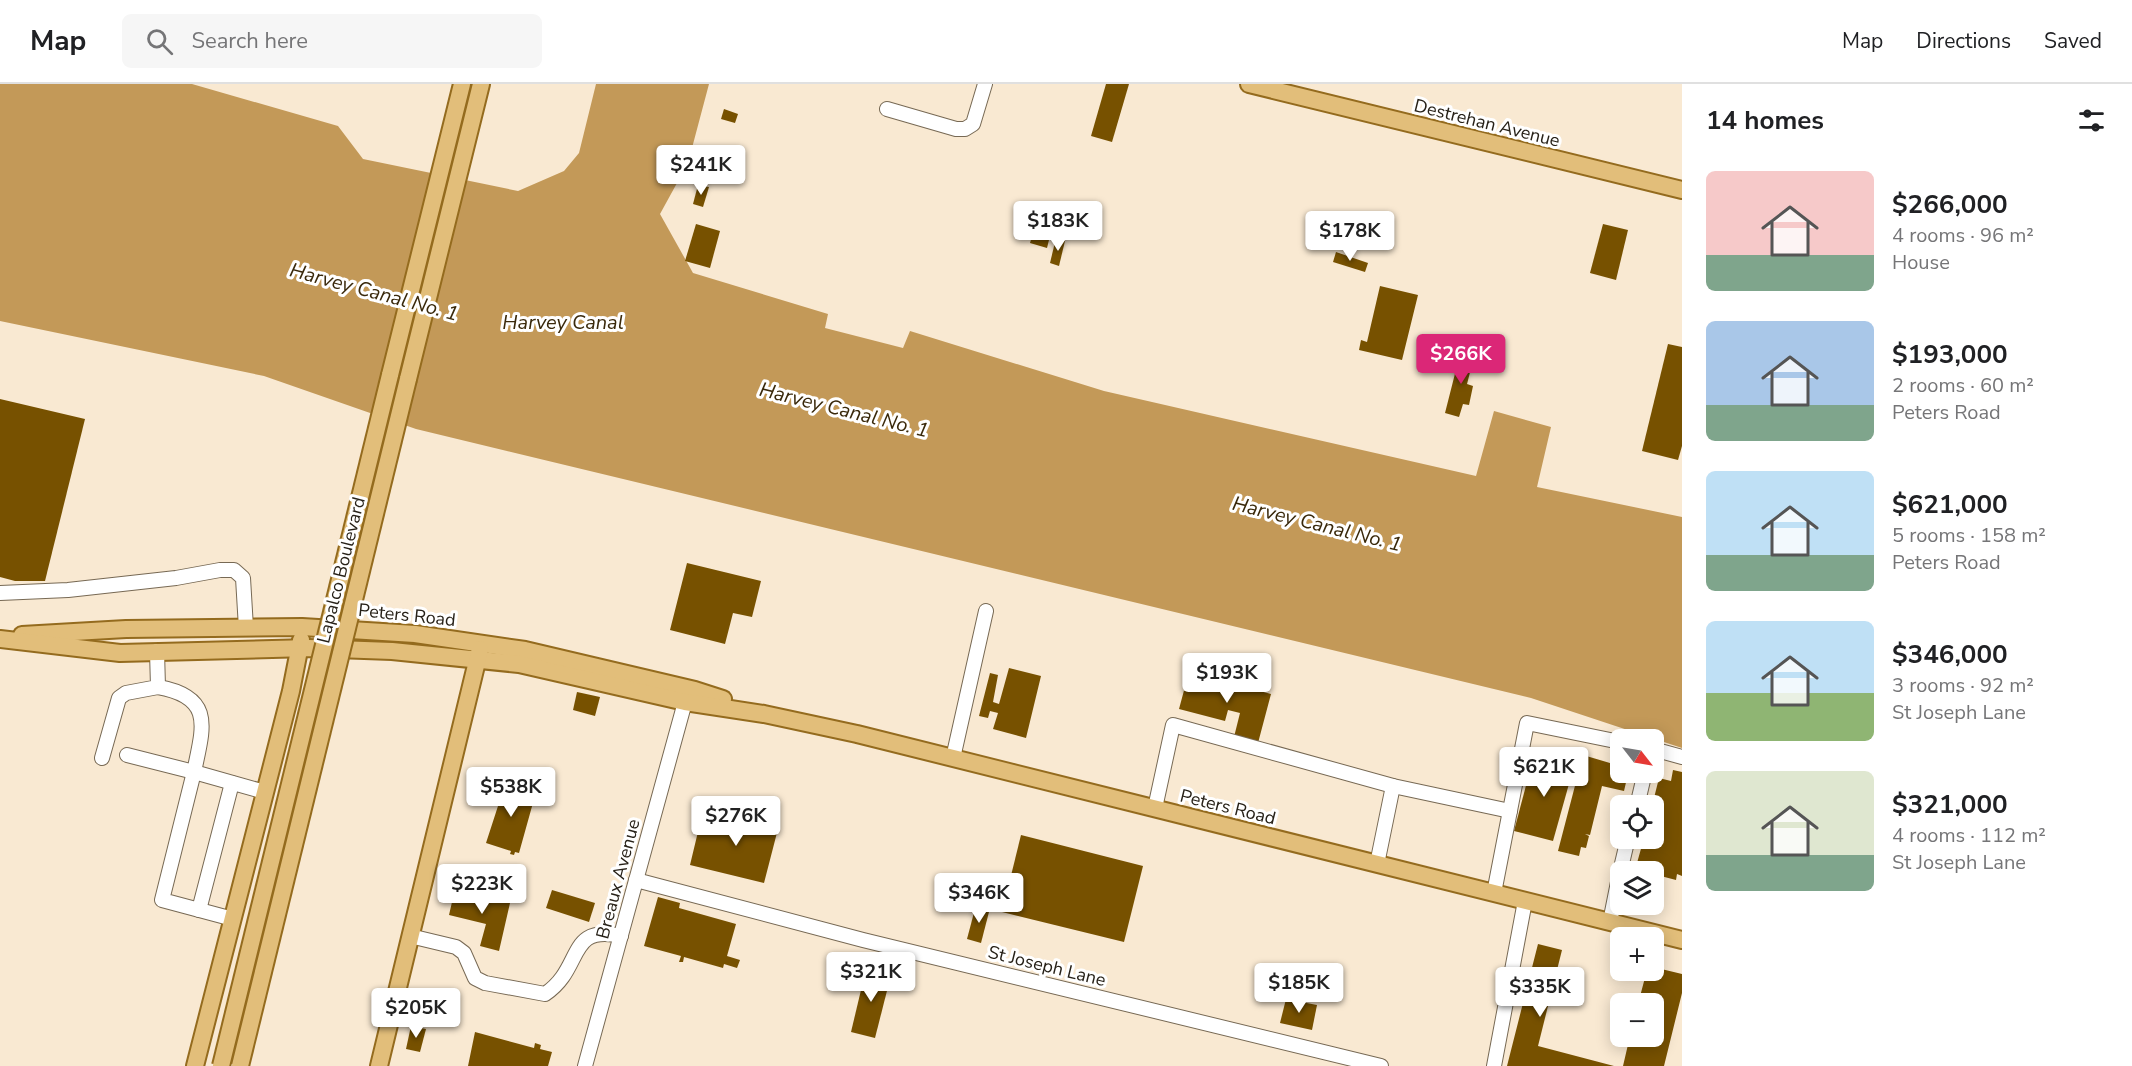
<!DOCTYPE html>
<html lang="en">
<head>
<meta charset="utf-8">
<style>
  body { margin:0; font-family:"Nunito Sans",sans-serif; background:#f6f6f6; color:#202124; height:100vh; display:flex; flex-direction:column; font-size:22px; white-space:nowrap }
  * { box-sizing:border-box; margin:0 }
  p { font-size:20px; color:#757577 }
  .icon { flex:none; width:33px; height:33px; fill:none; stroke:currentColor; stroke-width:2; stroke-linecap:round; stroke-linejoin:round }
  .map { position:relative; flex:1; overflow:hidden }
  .panel { display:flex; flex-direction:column; background:#fff; width:450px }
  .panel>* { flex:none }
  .needle { width:39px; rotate:121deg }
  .tools { position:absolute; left:1610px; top:645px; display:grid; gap:12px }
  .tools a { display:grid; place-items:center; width:54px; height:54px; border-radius:9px; background:#fff; box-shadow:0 3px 15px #0003; font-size:30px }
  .price { position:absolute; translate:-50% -51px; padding:0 14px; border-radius:6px; background:#fff; color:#222; font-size:20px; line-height:39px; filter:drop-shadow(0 2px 3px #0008) }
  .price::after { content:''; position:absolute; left:50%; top:36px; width:18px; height:14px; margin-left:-9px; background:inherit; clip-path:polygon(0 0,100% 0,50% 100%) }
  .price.on { background:#db2777; color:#fff }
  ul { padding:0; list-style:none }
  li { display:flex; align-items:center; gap:18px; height:150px; padding:0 24px }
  li span { display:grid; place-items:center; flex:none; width:168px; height:120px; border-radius:9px; color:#555 }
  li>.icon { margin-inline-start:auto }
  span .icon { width:72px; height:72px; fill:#fffc; stroke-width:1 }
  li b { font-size:26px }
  h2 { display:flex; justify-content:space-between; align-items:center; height:72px; padding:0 24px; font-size:26px }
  header { display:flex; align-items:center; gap:36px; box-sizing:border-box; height:84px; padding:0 30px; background:#fff; border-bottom:2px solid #e0e0e0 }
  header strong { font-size:28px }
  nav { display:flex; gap:33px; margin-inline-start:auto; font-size:21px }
  .search { width:420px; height:54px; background:#f6f6f6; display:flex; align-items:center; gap:15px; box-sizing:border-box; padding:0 21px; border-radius:9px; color:#757577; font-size:22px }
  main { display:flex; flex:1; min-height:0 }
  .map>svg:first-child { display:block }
  .water { fill:#c39958 }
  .building { fill:#775100 }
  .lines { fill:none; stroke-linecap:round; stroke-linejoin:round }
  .minor-casing { stroke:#776954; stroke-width:16 }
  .major-casing { stroke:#946b1e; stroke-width:20 }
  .minor { stroke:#fff; stroke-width:14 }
  .major { stroke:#e2be7a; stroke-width:16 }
  .major-bridge-casing { stroke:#946b1e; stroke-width:20; stroke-linecap:butt }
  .major-bridge { stroke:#e2be7a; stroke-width:16 }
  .labels { text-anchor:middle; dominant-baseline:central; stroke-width:6; stroke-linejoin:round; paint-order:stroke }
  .street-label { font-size:18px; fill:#272118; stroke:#fff }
  .water-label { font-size:20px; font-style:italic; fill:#3a290b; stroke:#fff }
</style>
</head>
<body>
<header>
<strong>Map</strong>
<div class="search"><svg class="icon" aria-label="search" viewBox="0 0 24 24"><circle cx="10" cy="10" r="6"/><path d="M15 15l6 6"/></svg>Search here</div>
<nav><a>Map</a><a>Directions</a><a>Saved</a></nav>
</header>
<main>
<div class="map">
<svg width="1682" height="982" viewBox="0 0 1682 982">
  <rect width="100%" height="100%" fill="#f9e9d2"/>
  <polygon class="water" points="0,0 192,0 338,42 363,75 518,107 564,87 579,69 596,0 709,0 688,79 660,130 693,189 828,230 825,244 903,264 910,247 1104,307 1476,392 1494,327 1551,343 1537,403 1682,433 1682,664 1531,614 416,345 264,292 0,237"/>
  <g class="building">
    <polygon points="1106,0 1129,0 1112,58 1091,52"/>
    <polygon points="724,25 738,30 735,39 721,35"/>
    <polygon points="698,101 709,103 703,123 693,120"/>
    <polygon points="1040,124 1056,128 1047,164 1030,159"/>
    <polygon points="696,140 720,147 710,184 685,177"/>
    <polygon points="1603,140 1628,146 1616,196 1590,189"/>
    <polygon points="1056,154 1065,157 1059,182 1050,179"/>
    <polygon points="1336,168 1368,179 1365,188 1333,178"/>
    <polygon points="1380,202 1418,211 1402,276 1359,266 1361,256 1367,258"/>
    <polygon points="1668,260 1682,263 1682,362 1678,376 1642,367"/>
    <polygon points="1461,266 1475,269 1467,300 1473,302 1469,321 1463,320 1459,333 1445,329"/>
    <polygon points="0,315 85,335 45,497 15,497 0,493"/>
    <polygon points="687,479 761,497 752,533 733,529 725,560 670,546"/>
    <polygon points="1009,584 1041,592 1026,654 993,645 998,629 990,627 988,634 979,632 990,589 998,591 993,618 999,620"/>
    <polygon points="1189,588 1271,610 1258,659 1234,653 1240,629 1228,626 1225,637 1179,625"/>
    <polygon points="577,608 600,613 595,632 573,626"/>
    <polygon points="1534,671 1574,682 1553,757 1514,747"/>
    <polygon points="1583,671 1620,682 1620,688 1628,690 1624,707 1602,702 1590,751 1585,750 1589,752 1586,764 1581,763 1579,772 1558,767"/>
    <polygon points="1673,686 1682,688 1682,792 1677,790 1676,796 1653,790 1650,788 1651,783 1637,779 1644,754 1653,754 1652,722 1659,694 1671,697"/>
    <polygon points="502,699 536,708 519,769 515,768 514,771 510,770 511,767 486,759 498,722 496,721"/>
    <polygon points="702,731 754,744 758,732 780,737 764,799 690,781"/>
    <polygon points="1021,751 1143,782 1124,858 1002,828"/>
    <polygon points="455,805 510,819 499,867 480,862 486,840 449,831"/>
    <polygon points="552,806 595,819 589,838 546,824"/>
    <polygon points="658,813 680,819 679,824 736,840 727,872 740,876 737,884 724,880 723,884 684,873 683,878 679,878 681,872 644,862"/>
    <polygon points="976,821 990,824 981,859 967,855"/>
    <polygon points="1538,860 1562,866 1538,962 1614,982 1507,982"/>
    <polygon points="1653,883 1682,890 1682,909 1664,982 1623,982 1630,952 1653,952 1653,920 1638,920 1647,886 1653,886"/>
    <polygon points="866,885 891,891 875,954 851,948"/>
    <polygon points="1286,915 1317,921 1312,946 1280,939"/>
    <polygon points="411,942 426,945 420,968 406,965"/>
    <polygon points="475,948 534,964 535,959 541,961 540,965 552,968 548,982 468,982"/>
  </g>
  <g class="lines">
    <g class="minor-casing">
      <g id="minor">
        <polyline points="887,25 956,45 965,45 973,40 985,0"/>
        <polyline points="0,509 68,506 176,494 220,486 234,486 243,494 246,544"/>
        <polyline points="1653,665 1682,673"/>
        <path d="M127,671L194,688C203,644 215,613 158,603"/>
        <polyline points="102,674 119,614 126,609 158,603 157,567"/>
        <polyline points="953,674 986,527"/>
        <polyline points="1637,722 1645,688"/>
        <polyline points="1155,724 1173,641 1393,702"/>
        <polyline points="1377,780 1393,702 1510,727"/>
        <polyline points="1620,788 1628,754"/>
        <polyline points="636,796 863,856 1381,982"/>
        <polyline points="1494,809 1527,639 1620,658"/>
        <polyline points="199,826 232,699"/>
        <polyline points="233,835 162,816 194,688 265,708"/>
        <polyline points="1610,838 1620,788"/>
        <path d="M410,852L456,863L464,869L475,894L485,899L545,910C584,884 566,840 621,852"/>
        <polyline points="585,982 685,618"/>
        <polyline points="1494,982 1525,817"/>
      </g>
    </g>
    <g class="major-casing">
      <g id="major">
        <polyline points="1249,0 1682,106"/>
        <polyline points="390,291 462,0"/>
        <polyline points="408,295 481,0"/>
        <polyline points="22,551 126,545 302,543 415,550 525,566 695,606 723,615"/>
        <polyline points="0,555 120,569 309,564 392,567 519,580 685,618 764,630 857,650 1682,856"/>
        <polyline points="195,982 291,607 301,556"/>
        <polyline points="379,982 480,565"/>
      </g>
    </g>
    <use href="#minor" class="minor"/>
    <use href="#major" class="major"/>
    <g class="major-bridge-casing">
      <g id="major-bridge">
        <polyline points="221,982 390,291"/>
        <polyline points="240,982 408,295"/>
      </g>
    </g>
    <use href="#major-bridge" class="major-bridge"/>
  </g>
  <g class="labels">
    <g class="street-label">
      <text transform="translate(1487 39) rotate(14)">Destrehan Avenue</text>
      <text transform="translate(341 486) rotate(-76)">Lapalco Boulevard</text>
      <text transform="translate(407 531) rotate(6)">Peters Road</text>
      <text transform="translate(1228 723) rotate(14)">Peters Road</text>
      <text transform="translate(618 795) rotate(-75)">Breaux Avenue</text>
      <text transform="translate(1047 882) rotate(14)">St Joseph Lane</text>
    </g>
    <g class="water-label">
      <text transform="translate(374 208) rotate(15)">Harvey Canal No. 1</text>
      <text x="563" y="238">Harvey Canal</text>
      <text transform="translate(844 326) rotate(14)">Harvey Canal No. 1</text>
      <text transform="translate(1317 440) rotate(14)">Harvey Canal No. 1</text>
    </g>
  </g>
</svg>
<div class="tools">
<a><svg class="needle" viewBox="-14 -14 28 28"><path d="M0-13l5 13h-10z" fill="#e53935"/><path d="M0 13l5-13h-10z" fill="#757577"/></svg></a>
<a><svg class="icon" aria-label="locate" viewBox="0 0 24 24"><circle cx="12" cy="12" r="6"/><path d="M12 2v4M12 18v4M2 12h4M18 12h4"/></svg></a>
<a><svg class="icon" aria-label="layers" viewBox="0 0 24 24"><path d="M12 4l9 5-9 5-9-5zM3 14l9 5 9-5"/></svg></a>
<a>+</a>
<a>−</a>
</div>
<b class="price" style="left:701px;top:112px">$241K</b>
<b class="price" style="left:1058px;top:168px">$183K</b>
<b class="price" style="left:1350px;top:178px">$178K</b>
<b class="price on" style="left:1461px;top:301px">$266K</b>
<b class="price" style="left:1227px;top:620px">$193K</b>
<b class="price" style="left:1544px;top:714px">$621K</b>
<b class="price" style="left:511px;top:734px">$538K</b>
<b class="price" style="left:736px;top:763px">$276K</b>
<b class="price" style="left:482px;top:831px">$223K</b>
<b class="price" style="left:979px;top:840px">$346K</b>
<b class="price" style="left:871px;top:919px">$321K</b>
<b class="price" style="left:1299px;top:930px">$185K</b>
<b class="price" style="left:1540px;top:934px">$335K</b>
<b class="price" style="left:416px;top:955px">$205K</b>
</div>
<section class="panel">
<h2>14 homes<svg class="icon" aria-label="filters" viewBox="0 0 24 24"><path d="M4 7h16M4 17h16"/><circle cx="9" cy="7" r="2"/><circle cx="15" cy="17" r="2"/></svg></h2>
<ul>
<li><span style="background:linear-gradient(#f6c9c9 70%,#7fa58c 0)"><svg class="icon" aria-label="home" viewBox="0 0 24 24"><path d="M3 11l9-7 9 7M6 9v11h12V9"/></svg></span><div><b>$266,000</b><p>4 rooms · 96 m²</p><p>House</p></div></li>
<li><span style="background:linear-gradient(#a9c7e8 70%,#7fa58c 0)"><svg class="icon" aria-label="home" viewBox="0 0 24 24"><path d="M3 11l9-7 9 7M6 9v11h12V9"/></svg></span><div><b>$193,000</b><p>2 rooms · 60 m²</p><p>Peters Road</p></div></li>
<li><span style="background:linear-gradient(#bfe0f5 70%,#7fa58c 0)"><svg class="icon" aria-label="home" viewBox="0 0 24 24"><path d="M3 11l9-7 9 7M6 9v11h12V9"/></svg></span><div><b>$621,000</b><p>5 rooms · 158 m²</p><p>Peters Road</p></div></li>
<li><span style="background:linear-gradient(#bfe0f5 60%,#8fb573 0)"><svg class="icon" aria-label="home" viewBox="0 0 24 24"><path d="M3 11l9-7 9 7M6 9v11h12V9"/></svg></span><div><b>$346,000</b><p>3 rooms · 92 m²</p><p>St Joseph Lane</p></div></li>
<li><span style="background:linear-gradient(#dfe7d0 70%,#7fa58c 0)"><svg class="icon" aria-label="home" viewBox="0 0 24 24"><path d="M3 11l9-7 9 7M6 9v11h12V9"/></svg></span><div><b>$321,000</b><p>4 rooms · 112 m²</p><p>St Joseph Lane</p></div></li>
</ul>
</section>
</main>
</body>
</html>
